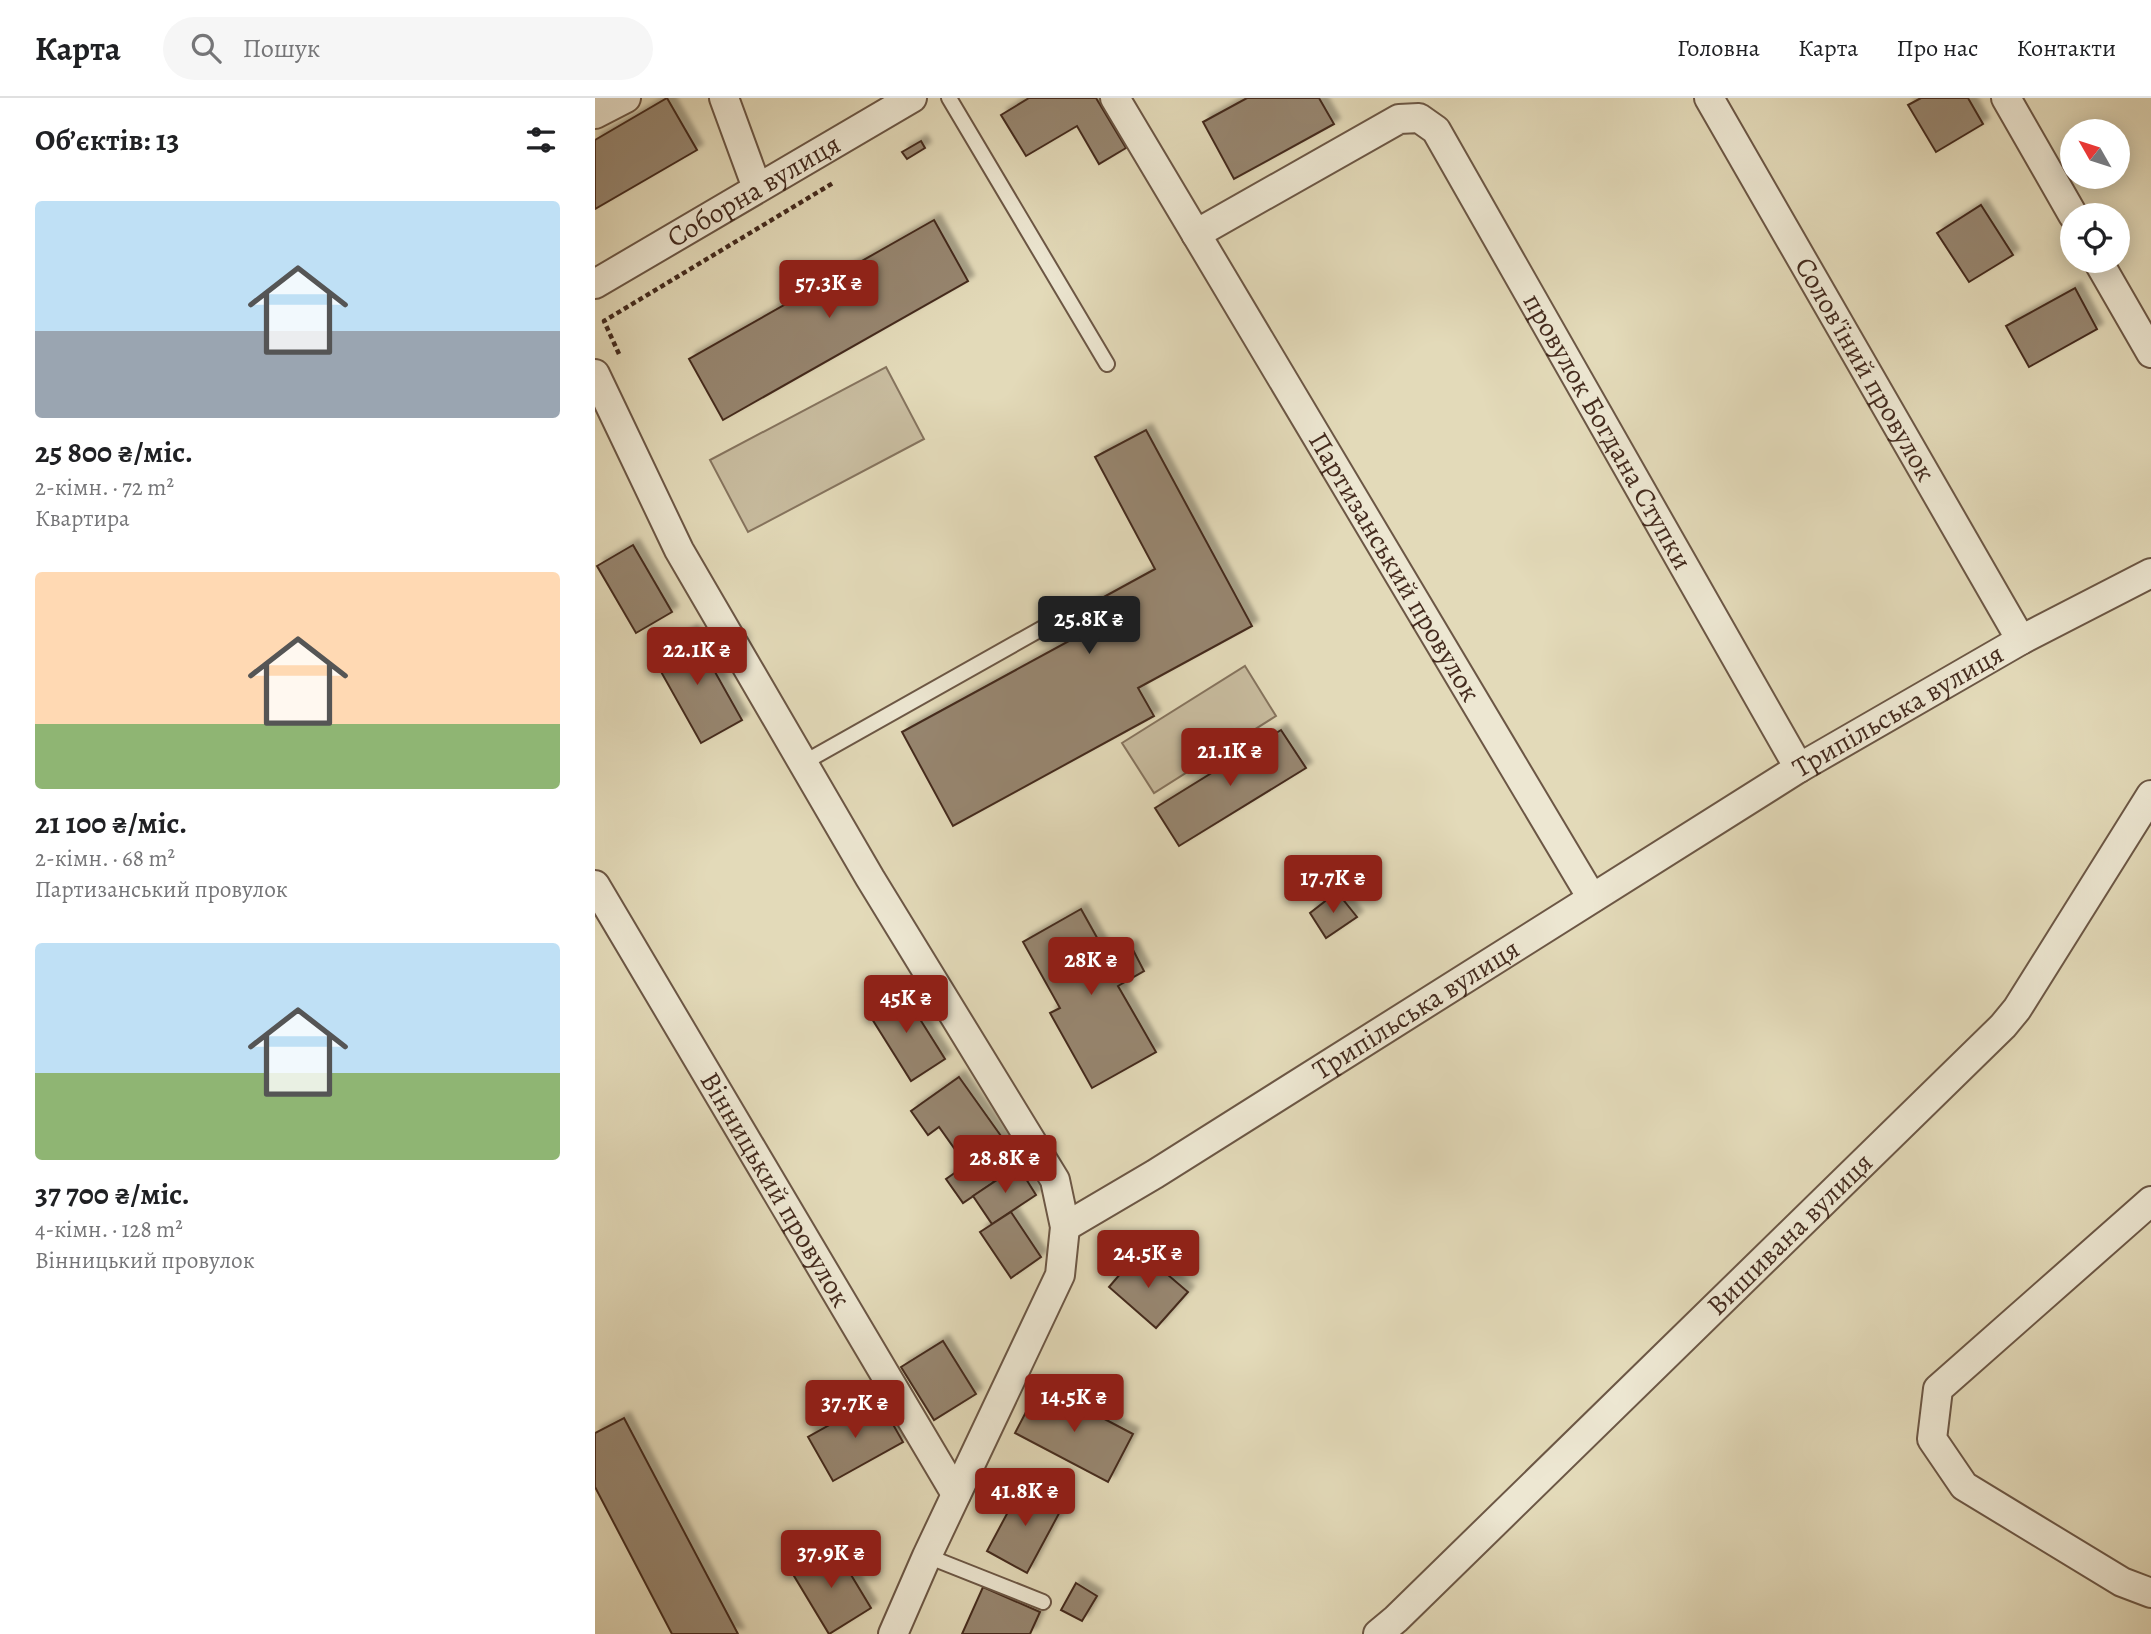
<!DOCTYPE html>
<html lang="uk">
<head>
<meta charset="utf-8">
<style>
  body { margin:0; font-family:Alegreya,serif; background:#f6f6f6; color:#202124; height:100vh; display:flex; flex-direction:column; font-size:26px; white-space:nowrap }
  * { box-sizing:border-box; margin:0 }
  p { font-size:23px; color:#757577 }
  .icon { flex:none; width:38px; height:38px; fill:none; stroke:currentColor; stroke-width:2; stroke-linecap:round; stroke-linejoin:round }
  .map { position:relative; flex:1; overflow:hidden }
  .drawer { display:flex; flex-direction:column; background:#fff; width:595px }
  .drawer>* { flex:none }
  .needle { width:46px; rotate:309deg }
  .buttons { position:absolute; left:1465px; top:21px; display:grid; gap:14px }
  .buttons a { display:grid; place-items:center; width:70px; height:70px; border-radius:50%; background:#fff; box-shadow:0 4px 18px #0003; font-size:35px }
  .price { position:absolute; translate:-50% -60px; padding:0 16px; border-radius:7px; background:#8f2418; color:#fff; font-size:23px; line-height:46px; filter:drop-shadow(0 2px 4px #0008) }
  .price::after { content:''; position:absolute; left:50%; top:42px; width:21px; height:16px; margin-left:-10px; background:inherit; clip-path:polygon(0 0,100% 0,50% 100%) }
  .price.current { background:#222; color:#fff }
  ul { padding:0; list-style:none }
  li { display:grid; align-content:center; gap:14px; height:371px; padding:0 35px }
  li span { display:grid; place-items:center; height:217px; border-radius:7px; color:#555 }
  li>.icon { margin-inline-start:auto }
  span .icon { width:126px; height:126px; fill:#fffc; stroke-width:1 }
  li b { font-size:30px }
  h2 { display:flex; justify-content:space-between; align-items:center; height:84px; padding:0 35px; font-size:30px }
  header { display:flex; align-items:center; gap:42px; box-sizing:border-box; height:98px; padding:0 35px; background:#fff; border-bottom:2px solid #e0e0e0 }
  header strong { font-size:33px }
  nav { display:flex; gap:38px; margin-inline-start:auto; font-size:24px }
  .search { width:490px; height:63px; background:#f6f6f6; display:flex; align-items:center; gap:18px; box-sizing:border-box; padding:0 24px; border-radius:38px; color:#757577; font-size:26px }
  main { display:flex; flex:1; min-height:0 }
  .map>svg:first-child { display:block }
  .green { fill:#c8bc9f; stroke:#86745e; stroke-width:2 }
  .building { fill:#97866f; stroke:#442b1e; stroke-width:2; filter:url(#shadow) }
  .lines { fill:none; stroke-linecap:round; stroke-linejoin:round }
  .lane-casing { stroke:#6c5745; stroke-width:18 }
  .street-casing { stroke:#6c5745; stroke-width:32 }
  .path { stroke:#442b1e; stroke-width:4.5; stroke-dasharray:5 3.5; stroke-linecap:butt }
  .lane { stroke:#ede7d2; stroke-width:14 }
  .street { stroke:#ede7d2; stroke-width:28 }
  .labels { text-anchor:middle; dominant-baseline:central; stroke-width:7; stroke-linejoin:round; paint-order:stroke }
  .street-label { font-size:28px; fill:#442b1e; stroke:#ede7d2 }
</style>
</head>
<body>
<header>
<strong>Карта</strong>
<div class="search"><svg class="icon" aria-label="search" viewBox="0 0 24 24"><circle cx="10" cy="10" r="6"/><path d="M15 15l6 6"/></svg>Пошук</div>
<nav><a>Головна</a><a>Карта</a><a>Про нас</a><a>Контакти</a></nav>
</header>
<main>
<section class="drawer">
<h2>Об’єктів: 13<svg class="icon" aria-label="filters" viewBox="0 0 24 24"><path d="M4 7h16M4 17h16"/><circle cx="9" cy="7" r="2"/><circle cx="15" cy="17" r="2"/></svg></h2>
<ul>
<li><span style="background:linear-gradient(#bfe0f5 60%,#9aa5b1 0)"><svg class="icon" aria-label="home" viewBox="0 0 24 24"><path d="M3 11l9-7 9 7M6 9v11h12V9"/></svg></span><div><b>25 800 ₴/міс.</b><p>2-кімн. · 72 m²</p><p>Квартира</p></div></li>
<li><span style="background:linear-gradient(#ffd9b3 70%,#8fb573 0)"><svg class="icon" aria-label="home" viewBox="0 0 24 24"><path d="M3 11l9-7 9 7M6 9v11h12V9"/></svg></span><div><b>21 100 ₴/міс.</b><p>2-кімн. · 68 m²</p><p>Партизанський провулок</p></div></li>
<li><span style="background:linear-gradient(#bfe0f5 60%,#8fb573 0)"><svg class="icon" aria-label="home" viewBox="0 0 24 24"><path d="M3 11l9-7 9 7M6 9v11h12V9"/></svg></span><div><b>37 700 ₴/міс.</b><p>4-кімн. · 128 m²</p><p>Вінницький провулок</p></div></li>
</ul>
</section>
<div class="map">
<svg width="1556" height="1536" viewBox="0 0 1556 1536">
  <defs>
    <filter id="shadow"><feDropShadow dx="6" dy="-6" stdDeviation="2" flood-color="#0004"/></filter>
  </defs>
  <rect width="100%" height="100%" fill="#e3dab9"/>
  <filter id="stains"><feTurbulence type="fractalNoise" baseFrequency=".00286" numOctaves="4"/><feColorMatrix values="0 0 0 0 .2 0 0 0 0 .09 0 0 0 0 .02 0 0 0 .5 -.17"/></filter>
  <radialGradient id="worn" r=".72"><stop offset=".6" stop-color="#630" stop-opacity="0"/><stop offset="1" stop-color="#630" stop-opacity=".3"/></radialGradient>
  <g class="green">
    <polygon points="291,269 329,341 153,434 115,362"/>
    <polygon points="650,568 681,618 559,695 527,645"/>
  </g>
  <g class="building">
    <polygon points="72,0 102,52 0,111 0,42"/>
    <polygon points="434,0 501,0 531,50 504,66 482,28 431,58 406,17"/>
    <polygon points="652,0 724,0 739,26 639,81 608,24"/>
    <polygon points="1326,0 1373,0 1388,26 1341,54 1313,7"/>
    <polygon points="326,43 330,50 312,61 307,54"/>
    <polygon points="1386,107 1418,157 1374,184 1342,135"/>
    <polygon points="339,122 373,183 128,322 94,261"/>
    <polygon points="1480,190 1502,231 1434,269 1411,228"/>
    <polygon points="551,332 657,528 543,590 559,618 358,728 307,634 496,531 485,512 560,471 500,359"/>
    <polygon points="38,447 77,514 41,535 2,468"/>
    <polygon points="97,533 147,622 106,645 56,556"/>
    <polygon points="686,632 711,670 584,748 560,710"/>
    <polygon points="742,794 762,819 731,840 715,815"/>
    <polygon points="486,811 514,861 536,848 549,873 523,888 561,954 497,990 455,915 465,910 428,844"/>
    <polygon points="306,891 350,961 316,983 272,913"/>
    <polygon points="364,979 416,1052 390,1071 399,1084 368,1105 351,1081 371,1067 344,1029 333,1037 316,1013"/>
    <polygon points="423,1068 441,1097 397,1126 378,1098"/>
    <polygon points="416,1114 446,1159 416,1180 385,1134"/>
    <polygon points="545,1153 593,1194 561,1230 514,1189"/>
    <polygon points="348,1243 381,1296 339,1322 306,1269"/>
    <polygon points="445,1287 538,1336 513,1384 420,1335"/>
    <polygon points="283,1300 308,1344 238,1383 213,1339"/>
    <polygon points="29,1320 143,1536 77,1536 0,1389 0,1335"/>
    <polygon points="428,1386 468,1408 432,1475 392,1453"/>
    <polygon points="238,1447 276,1510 234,1536 196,1473"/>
    <polygon points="481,1485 502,1498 487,1523 466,1512"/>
    <polygon points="388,1489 445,1514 435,1536 367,1536"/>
  </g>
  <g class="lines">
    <g class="lane-casing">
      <g id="lane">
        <polyline points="354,0 512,266"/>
        <polyline points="208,665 469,518"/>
        <polyline points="332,1458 448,1504"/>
      </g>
    </g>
    <g class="street-casing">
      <g id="street">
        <polyline points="129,0 162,90"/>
        <path id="s1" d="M520,0L997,800"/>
        <path id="s2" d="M1114,0L1426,542"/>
        <polyline points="1411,0 1478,117"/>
        <polyline points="0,16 31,0"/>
        <path id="s3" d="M601,136L804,21L824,20L841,32L1204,670"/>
        <polyline points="1503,163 1556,255"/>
        <path id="s4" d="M0,186L317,0"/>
        <polyline points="0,276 84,452 275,780 460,1082 470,1129 465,1177 332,1458 298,1536"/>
        <path id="s5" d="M0,787L361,1396"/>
        <polyline points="1556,1103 1343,1291 1337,1341 1369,1388 1527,1484 1556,1495"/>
        <path id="s6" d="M470,1129L560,1076L1204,670L1426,542L1556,475"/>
        <path id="s7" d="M783,1536L801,1521L1408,928L1422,911L1556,697"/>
      </g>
    </g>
    <polyline class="path" points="24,256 9,223 238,85"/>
    <use href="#lane" class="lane"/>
    <use href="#street" class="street"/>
  </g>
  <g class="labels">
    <g class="street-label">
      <text stroke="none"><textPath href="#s4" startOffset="184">Соборна вулиця</textPath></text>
      <text stroke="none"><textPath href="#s2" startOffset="313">Солов'їний провулок</textPath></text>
      <text stroke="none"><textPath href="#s3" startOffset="621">провулок Богдана Ступки</textPath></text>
      <text stroke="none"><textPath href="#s1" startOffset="546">Партизанський провулок</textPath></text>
      <text stroke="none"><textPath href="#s6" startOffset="980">Трипільська вулиця</textPath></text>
      <text stroke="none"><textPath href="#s6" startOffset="413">Трипільська вулиця</textPath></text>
      <text stroke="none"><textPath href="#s5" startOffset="354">Вінницький провулок</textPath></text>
      <text stroke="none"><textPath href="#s7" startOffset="574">Вишивана вулиця</textPath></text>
    </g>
  </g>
  <rect width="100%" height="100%" filter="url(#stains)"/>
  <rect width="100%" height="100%" fill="url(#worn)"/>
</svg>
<div class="buttons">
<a><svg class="needle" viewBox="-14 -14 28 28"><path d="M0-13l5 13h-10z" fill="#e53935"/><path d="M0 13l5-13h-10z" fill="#757577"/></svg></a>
<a><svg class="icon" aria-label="locate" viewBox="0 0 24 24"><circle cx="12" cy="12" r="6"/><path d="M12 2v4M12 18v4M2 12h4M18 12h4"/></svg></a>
</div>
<b class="price" style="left:234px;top:222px">57.3K ₴</b>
<b class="price current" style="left:494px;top:558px">25.8K ₴</b>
<b class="price" style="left:102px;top:589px">22.1K ₴</b>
<b class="price" style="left:635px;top:690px">21.1K ₴</b>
<b class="price" style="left:738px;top:817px">17.7K ₴</b>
<b class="price" style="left:496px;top:899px">28K ₴</b>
<b class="price" style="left:311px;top:937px">45K ₴</b>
<b class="price" style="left:410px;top:1097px">28.8K ₴</b>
<b class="price" style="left:553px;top:1192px">24.5K ₴</b>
<b class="price" style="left:479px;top:1336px">14.5K ₴</b>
<b class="price" style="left:260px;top:1342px">37.7K ₴</b>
<b class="price" style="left:430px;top:1430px">41.8K ₴</b>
<b class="price" style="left:236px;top:1492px">37.9K ₴</b>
</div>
</main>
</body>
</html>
